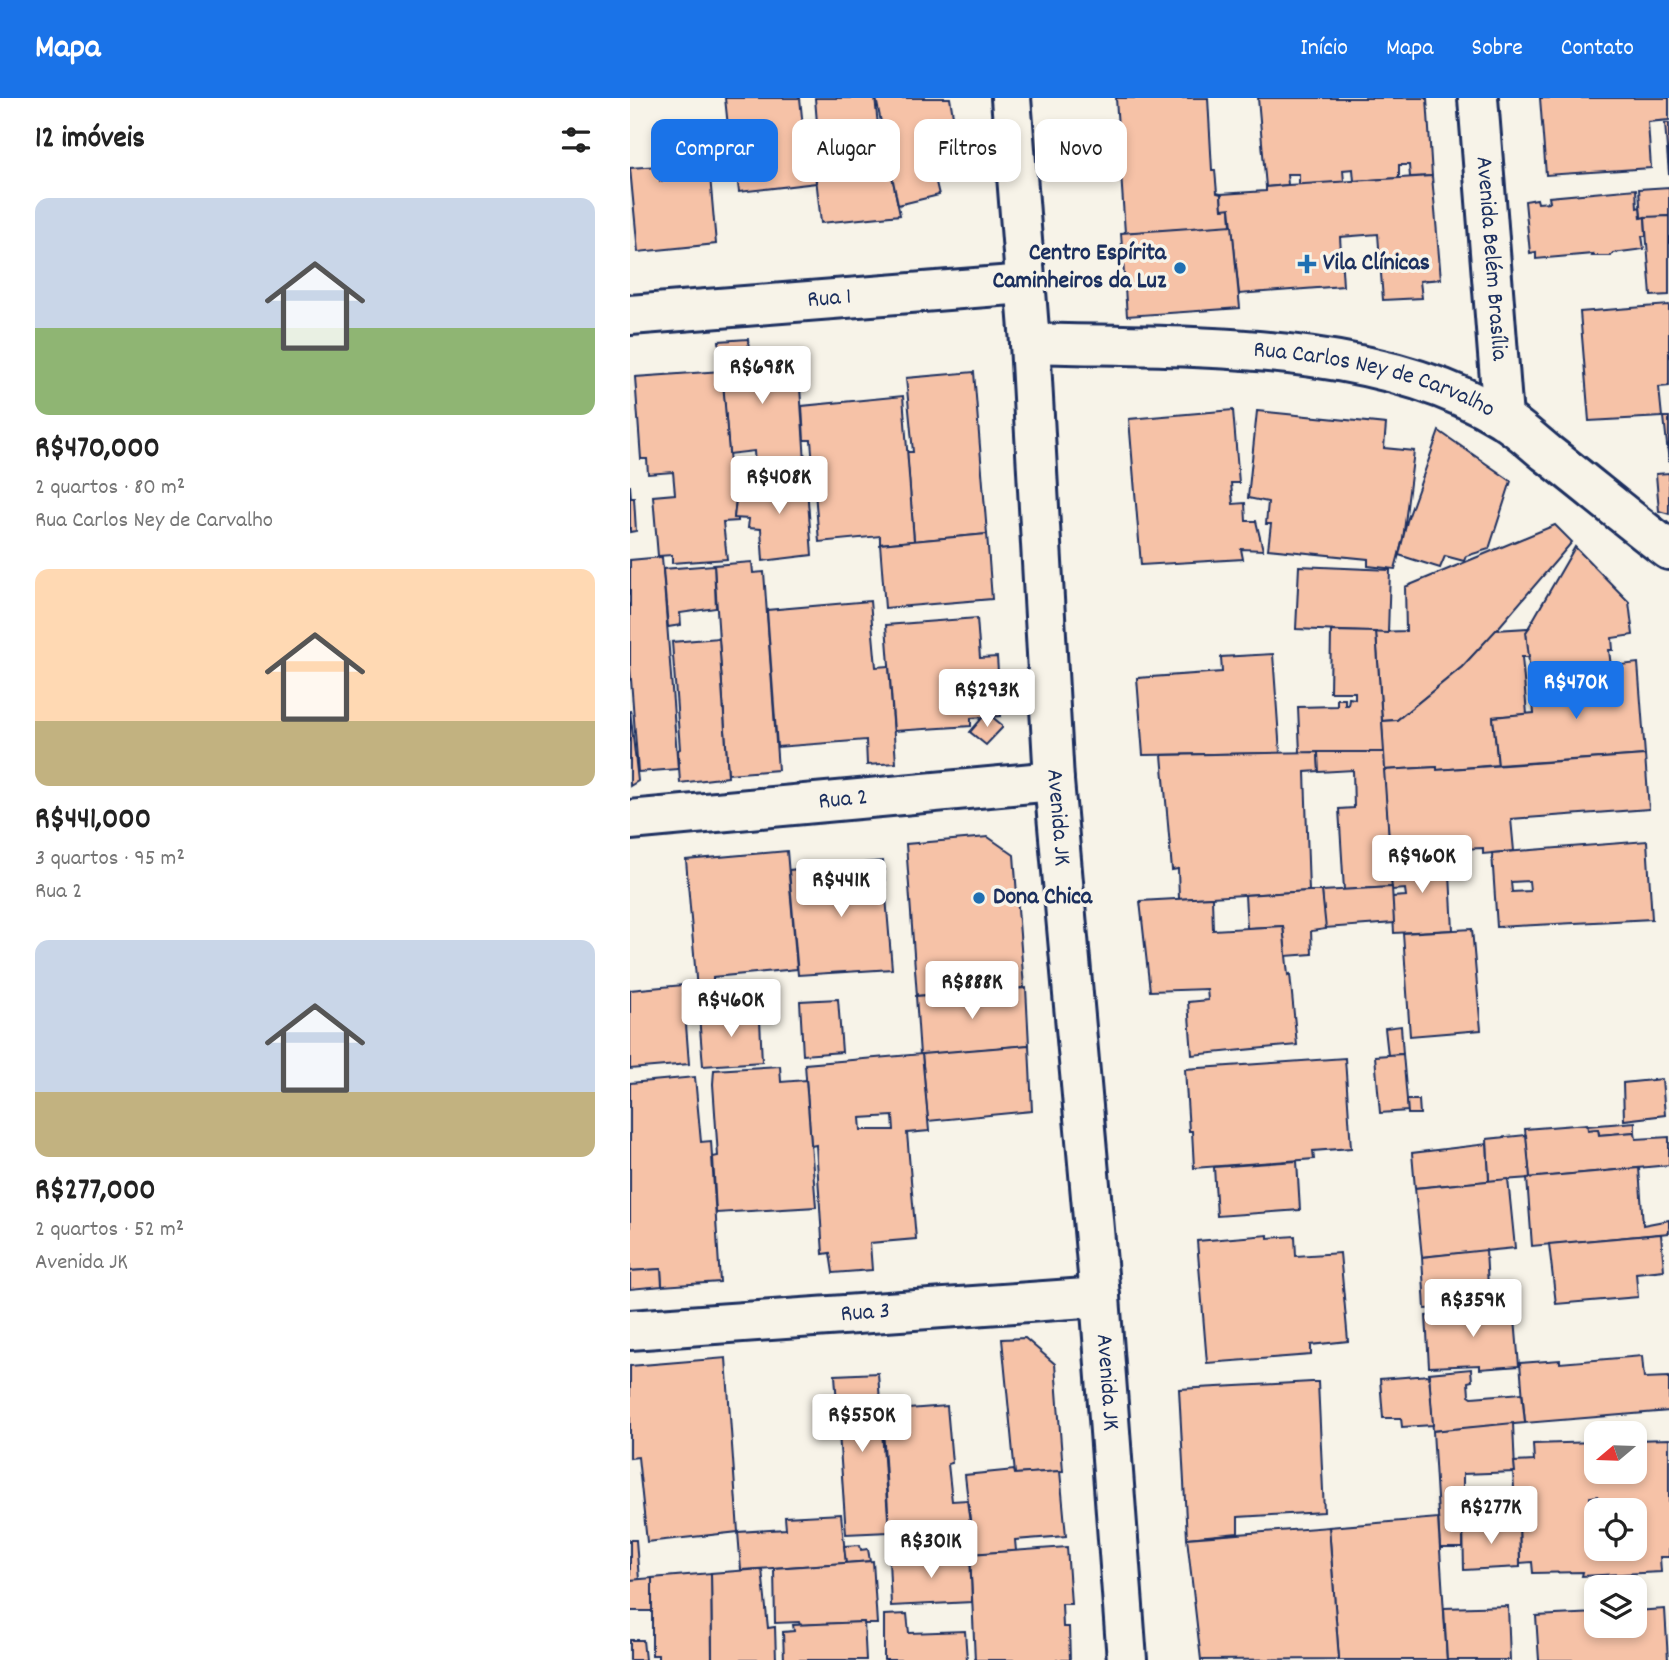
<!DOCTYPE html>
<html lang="pt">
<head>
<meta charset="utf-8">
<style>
  body { margin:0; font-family:Dekko,sans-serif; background:#f2f2f2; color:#222; height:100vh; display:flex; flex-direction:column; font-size:26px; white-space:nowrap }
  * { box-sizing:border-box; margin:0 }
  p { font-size:23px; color:#767676 }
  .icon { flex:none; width:38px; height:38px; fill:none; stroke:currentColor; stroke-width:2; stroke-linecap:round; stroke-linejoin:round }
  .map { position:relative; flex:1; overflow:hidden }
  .side { display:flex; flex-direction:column; background:#fff; width:630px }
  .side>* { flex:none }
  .hud { position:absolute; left:21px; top:21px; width:665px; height:63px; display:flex; gap:14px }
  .needle { width:46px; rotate:251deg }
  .buttons { position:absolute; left:954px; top:1323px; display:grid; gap:14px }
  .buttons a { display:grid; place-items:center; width:63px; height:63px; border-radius:14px; background:#fff; box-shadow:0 4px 10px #0003; font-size:35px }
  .price { position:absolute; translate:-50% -60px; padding:0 16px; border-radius:7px; background:#fff; color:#222; font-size:23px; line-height:46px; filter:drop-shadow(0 2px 4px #0008) }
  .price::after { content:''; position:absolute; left:50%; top:42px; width:21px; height:16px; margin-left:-10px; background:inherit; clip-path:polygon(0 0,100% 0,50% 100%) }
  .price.on { background:#1a73e8; color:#fff }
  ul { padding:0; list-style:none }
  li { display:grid; align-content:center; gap:14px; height:371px; padding:0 35px }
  li span { display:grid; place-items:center; height:217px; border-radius:14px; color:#555 }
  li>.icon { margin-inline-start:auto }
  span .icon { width:126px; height:126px; fill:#fffc; stroke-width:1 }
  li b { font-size:30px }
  h2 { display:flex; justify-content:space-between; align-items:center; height:84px; padding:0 35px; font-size:30px }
  .chip { padding:0 24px; border-radius:14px; background:#fff; box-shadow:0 4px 10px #0003; font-size:24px; line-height:63px }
  .chip.on { background:#1a73e8; color:#fff }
  header { display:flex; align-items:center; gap:42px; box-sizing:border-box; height:98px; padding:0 35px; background:#1a73e8; color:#fff }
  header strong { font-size:33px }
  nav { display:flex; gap:38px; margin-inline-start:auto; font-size:24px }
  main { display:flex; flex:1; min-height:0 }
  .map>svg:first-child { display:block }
  .building { fill:#f6c2a7; stroke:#1b2f5e; stroke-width:2; fill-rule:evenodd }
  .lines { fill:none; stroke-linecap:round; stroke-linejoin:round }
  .minor-casing { stroke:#1b2f5e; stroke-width:44 }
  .minor { stroke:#f7f3e8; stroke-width:38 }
  .poi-dot { fill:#1f6fb2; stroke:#f7f3e8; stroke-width:2.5 }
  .labels { text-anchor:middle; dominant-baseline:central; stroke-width:7; stroke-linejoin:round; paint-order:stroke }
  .poi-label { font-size:24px; font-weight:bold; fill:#1b2f5e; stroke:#f7f3e8; text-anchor:start }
  .street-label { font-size:24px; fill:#1b2f5e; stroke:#f7f3e8 }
</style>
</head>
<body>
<header>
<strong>Mapa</strong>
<nav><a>Início</a><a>Mapa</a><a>Sobre</a><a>Contato</a></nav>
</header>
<main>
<section class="side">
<h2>12 imóveis<svg class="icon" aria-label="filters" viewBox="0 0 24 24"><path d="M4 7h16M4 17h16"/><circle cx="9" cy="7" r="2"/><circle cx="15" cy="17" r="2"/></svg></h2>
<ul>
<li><span style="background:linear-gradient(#c9d6e8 60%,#8fb573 0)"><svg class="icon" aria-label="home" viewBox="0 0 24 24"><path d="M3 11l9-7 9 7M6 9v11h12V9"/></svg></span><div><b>R$470,000</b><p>2 quartos · 80 m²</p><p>Rua Carlos Ney de Carvalho</p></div></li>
<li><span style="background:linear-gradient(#ffd9b3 70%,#c2b280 0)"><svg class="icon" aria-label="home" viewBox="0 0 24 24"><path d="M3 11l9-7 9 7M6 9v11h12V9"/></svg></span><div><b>R$441,000</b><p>3 quartos · 95 m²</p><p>Rua 2</p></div></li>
<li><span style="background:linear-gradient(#c9d6e8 70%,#c2b280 0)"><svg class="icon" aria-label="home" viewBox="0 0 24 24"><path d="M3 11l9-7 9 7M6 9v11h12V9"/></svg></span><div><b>R$277,000</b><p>2 quartos · 52 m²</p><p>Avenida JK</p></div></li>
</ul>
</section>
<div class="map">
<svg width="1039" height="1562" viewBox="0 0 1039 1562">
  <rect width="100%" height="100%" fill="#f7f3e8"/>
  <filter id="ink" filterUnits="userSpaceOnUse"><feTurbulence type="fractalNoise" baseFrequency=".0143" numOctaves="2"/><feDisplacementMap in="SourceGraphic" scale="14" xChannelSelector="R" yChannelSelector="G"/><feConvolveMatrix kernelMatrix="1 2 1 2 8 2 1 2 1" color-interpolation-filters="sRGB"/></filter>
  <g filter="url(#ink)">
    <g class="building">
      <polygon points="95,0 170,0 175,48 182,47 186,85 109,94 106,69 89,71 86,40 99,38"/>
      <polygon points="185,0 245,0 252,63 259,63 270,117 191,125 180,25 187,25"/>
      <polygon points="246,0 320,0 329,53 300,59 309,97 268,107"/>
      <polygon points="486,0 578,0 582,72 585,72 587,95 591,96 592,111 600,110 601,128 495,135"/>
      <polygon points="628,0 797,0 802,78 780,79 779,67 769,67 769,80 724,83 723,71 713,72 714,84 669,87 669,76 657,76 658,87 636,89"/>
      <polygon points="910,0 1039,0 1039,22 1018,24 1021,70 916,77"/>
      <polygon points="1035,25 1039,25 1039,77"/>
      <polygon points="29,68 30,83 80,78 86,146 8,154 0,70"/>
      <polygon points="802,78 811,181 790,183 792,200 753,202 748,136 710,139 713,188 609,196 600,110 592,111 591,96 636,93 636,89 658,87"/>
      <polygon points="1039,89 1039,118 1011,120 1009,91"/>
      <polygon points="1006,91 1007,110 1010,109 1011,120 1015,119 1016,138 1012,138 1014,151 983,155 981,158 962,158 963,156 906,161 906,154 900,155 895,103 907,101 908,105 920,104 919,99"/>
      <polygon points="1039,118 1039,197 1021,198 1015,119"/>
      <polygon points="602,127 610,210 497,218 491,135"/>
      <polygon points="1039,207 1039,288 1029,289 1032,319 959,323 950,214"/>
      <polygon points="118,241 120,262 168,259 175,364 125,369 124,353 99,356 89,243"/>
      <polygon points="92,273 100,366 106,366 109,393 107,393 104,420 108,420 108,423 93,424 97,461 42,465 42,457 28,458 23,398 45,396 43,374 18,376 17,361 11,361 5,279"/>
      <polygon points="344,274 357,436 284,443 277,354 283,354 276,280"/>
      <polygon points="273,298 284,443 250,446 250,438 189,444 181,342 174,342 172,308"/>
      <polygon points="603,312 609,385 601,385 603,406 615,405 616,423 626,423 633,452 611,451 613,461 511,467 499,321"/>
      <polygon points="627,313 756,326 754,350 784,353 773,441 765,471 738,468 738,461 638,451 641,426 636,426 638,404 618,400"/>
      <polygon points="1034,319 1039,319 1039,365"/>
      <polygon points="809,333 881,383 859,451 836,458 834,463 815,458 810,470 769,457 777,423"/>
      <polygon points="176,375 182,457 133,463 131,431 118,430 119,421 104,420 107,393 115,392 115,395 122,394 123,399 132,399 131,378"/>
      <polygon points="1039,375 1039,416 1029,413 1026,376"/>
      <polygon points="0,387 1,400 4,400 6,433 0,434"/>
      <polygon points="925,427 942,444 863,536 832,569 767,622 752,623 746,534 776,533 775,489"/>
      <polygon points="357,436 362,501 255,510 250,446"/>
      <polygon points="945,449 999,504 1003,537 982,540 983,552 979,552 982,577 913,583 900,576 896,534"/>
      <polygon points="32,459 48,671 8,674 0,568 0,462"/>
      <polygon points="122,464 123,475 134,474 148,672 98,676 84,467"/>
      <polygon points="84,467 86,510 50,515 51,527 38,529 33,471"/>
      <polygon points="669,468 760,472 758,535 666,531"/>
      <polygon points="240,503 246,569 259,568 266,665 237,667 236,642 147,649 137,512"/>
      <polygon points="347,520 350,560 367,559 371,618 341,620 341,628 264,633 256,527"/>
      <polygon points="899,530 896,534 899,559 892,559 897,616 863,619 868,667 807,672 807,669 754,672 752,623 767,622 832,569 866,532"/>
      <polygon points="701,533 746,534 754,654 670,655 668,609 707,608 707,601 715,601 715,607 718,607 719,600 725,601 725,594 700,594"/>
      <polygon points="89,540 98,679 50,685 48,652 50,651 42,544"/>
      <polygon points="643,556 650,655 513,657 507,580 592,574 591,559"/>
      <polygon points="1008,565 1015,657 868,667 863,619 904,615 901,585 983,577 981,568"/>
      <polygon points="0,612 8,683 0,688"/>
      <polygon points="361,618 372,627 372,630 356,647 340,634 353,619"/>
      <polygon points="688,654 689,673 675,674 679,793 549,801 548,771 542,772 532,657"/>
      <polygon points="688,654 754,654 762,789 714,792 709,711 724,710 723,672 689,674"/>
      <polygon points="1015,657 1019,711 881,721 884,753 853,756 853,750 760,754 754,672 807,669 807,672"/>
      <polygon points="358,739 384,757 394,890 287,898 276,746"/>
      <path d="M1017,743L1022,821L867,829L862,755ZM899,783L900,793L882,794L881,784Z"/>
      <polygon points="157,753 167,871 83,879 83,890 67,892 56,762"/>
      <polygon points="819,758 823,832 764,835 762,799 776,798 775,791 762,792 760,763"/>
      <polygon points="253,763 262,871 168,877 159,772"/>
      <polygon points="762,789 764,825 695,830 692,793"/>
      <polygon points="679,793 692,793 696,831 681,833 682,856 656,858 653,828 617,830 615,797"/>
      <polygon points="582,799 583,832 653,828 658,877 660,876 667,947 562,957 558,904 578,902 577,891 520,893 510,803"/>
      <polygon points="842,831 851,932 780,938 773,835"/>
      <polygon points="53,887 59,966 0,971 0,892"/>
      <polygon points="396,890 399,947 290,957 286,898"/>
      <polygon points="208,901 212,954 173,957 170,903"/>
      <polygon points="126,913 127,922 130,922 132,964 73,968 69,917"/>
      <polygon points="771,928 773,956 758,957 755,930"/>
      <polygon points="399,947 402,1013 298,1023 292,956"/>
      <path d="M292,956L299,1033L277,1035L286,1141L240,1145L242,1172L203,1175L200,1155L193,1156L186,1047L181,1048L175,966ZM263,1018L264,1032H231L230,1020Z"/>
      <polygon points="773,956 778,1013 750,1015 745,958"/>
      <polygon points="715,960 721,1050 683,1053 684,1061 564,1070 562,1033 559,1033 555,971"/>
      <polygon points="150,968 151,984 176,982 186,1109 86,1115 83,1059 88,1058 83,986 84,972"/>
      <polygon points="65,979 71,1044 81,1043 90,1184 32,1188 31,1171 0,1173 0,985"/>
      <polygon points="1032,981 1035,1017 994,1022 993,985"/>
      <polygon points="777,1002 789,1002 790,1016 778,1016"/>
      <polygon points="1005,1024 1005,1034 969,1037 968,1031 958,1032 957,1028"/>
      <polygon points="957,1026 958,1032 968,1031 969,1037 1005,1034 1006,1041 1039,1039 1039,1067 900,1080 895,1031"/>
      <polygon points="896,1037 900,1080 859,1083 857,1041"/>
      <polygon points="857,1046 859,1083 785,1090 782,1055"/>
      <polygon points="667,1063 670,1112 587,1118 584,1069"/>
      <polygon points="1009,1070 1013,1127 1039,1122 1039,1135 902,1148 897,1080"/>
      <polygon points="878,1081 885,1150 792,1159 785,1090"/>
      <polygon points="1031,1136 1034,1172 1006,1175 1008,1199 926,1206 919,1146"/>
      <polygon points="638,1137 638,1140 665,1138 666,1158 710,1155 718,1243 681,1247 681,1257 577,1265 567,1143"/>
      <polygon points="856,1152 859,1207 795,1211 792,1159"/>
      <polygon points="31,1171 32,1188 0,1191 0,1173"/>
      <polygon points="884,1209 889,1268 850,1271 850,1267 799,1269 796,1218"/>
      <polygon points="395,1240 425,1266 433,1373 385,1376 372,1241"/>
      <polygon points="1012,1258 1014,1280 1039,1279 1039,1313 895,1325 890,1265 930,1262 930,1265"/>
      <polygon points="96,1260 108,1434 17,1444 8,1359 0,1360 0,1268"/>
      <polygon points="841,1271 842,1283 838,1284 839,1297 842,1299 892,1295 895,1325 803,1333 799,1275"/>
      <polygon points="248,1275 259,1434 216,1436 205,1277"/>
      <polygon points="799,1277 803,1327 772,1329 771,1320 753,1320 750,1281"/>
      <polygon points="682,1284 688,1284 694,1414 608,1419 608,1435 557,1440 549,1291"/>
      <polygon points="317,1308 322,1365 318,1366 322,1403 337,1402 344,1456 261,1462 252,1313"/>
      <polygon points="883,1325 885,1374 833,1376 833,1450 810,1450 803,1333"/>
      <path d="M1039,1341V1459H1030L1031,1474L952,1478L953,1474L903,1475L902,1464L890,1465L889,1424H886L883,1374H885L884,1364L904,1363L903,1346L966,1344V1374H1004V1342ZM968,1398L969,1412H961L960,1399ZM966,1412H1004V1451H966Z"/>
      <polygon points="384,1372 385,1376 430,1373 436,1438 385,1442 386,1453 344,1456 335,1377"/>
      <polygon points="211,1416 216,1465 111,1472 108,1434 156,1431 155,1419"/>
      <polygon points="808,1420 817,1562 709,1562 699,1429"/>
      <polygon points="889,1424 890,1469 834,1472 833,1425"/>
      <polygon points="699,1429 709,1561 571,1562 557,1440"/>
      <polygon points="0,1442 6,1442 9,1482 0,1482"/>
      <polygon points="230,1447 231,1452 238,1451 240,1463 216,1465 214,1448"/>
      <polygon points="437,1449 441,1506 432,1506 433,1529 439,1529 440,1562 345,1562 340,1456"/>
      <polygon points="340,1456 342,1504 261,1508 259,1461"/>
      <polygon points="243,1463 247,1526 234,1526 234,1524 170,1527 169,1524 145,1525 144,1470"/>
      <polygon points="132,1471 138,1530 145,1529 146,1562 82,1562 81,1475"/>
      <polygon points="81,1475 82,1562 28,1562 28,1557 22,1557 22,1480"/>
      <polygon points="22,1480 22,1513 0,1513 0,1482"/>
      <polygon points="878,1508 880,1562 817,1562 814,1510"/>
      <polygon points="1035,1511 1038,1562 909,1562 906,1518 966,1515 966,1528 1004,1528 1004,1513"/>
      <polygon points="277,1516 279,1535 335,1533 337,1562 254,1562 254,1517"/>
      <polygon points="234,1524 236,1562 154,1562 153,1534 164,1533 163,1527"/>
      <polygon points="0,1542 13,1542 15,1562 0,1562"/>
    </g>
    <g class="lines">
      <g class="minor-casing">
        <g id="minor">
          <path id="s1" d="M381,0L400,245L424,683L470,1199L497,1562"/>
          <path id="s2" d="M848,0L873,320"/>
          <path id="s3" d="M0,217L396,186"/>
          <path id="s4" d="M400,245C547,250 744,240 872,320C889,330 903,344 918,356C959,388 998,421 1039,452"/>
          <path id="s5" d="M0,722L424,683"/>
          <path id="s6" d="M0,1232L470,1199"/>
        </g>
      </g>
      <use href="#minor" class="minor"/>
    </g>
  </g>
  <g class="poi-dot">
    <path d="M673.5 155.5h7v7h7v7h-7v7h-7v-7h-7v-7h7z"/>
    <circle cx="550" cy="170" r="7"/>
    <circle cx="349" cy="800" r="7"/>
  </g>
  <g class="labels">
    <g class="poi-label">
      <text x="536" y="156" text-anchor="end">Centro Espírita<tspan x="536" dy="28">Caminheiros da Luz</tspan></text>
      <text x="693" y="166">Vila Clínicas</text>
      <text x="363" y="800">Dona Chica</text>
    </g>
    <g class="street-label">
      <text stroke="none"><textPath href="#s2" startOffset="161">Avenida Belém Brasília</textPath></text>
      <text stroke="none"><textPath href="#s3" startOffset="200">Rua 1</textPath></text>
      <text stroke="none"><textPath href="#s4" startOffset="348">Rua Carlos Ney de Carvalho</textPath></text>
      <text stroke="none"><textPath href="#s5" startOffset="214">Rua 2</textPath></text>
      <text stroke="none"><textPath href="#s1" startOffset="721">Avenida JK</textPath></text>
      <text stroke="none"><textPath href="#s6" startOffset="236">Rua 3</textPath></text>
      <text stroke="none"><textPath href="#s1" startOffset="1288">Avenida JK</textPath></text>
    </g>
  </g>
</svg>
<div class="buttons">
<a><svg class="needle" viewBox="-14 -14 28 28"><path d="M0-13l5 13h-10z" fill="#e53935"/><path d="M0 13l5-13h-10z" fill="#767676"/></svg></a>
<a><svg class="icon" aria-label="locate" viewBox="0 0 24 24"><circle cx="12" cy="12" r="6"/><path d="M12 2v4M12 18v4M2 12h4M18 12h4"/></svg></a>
<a><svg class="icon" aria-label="layers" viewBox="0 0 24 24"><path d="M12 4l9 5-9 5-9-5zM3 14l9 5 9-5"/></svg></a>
</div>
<b class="price" style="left:132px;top:308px">R$698K</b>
<b class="price" style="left:149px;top:418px">R$408K</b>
<b class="price on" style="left:946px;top:623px">R$470K</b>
<b class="price" style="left:357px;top:631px">R$293K</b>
<b class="price" style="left:792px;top:797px">R$960K</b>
<b class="price" style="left:211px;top:821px">R$441K</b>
<b class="price" style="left:342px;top:923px">R$888K</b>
<b class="price" style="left:101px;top:941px">R$460K</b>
<b class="price" style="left:843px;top:1241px">R$359K</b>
<b class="price" style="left:232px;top:1356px">R$550K</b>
<b class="price" style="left:861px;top:1448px">R$277K</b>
<b class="price" style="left:301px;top:1482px">R$301K</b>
<div class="hud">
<a class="chip on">Comprar</a>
<a class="chip">Alugar</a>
<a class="chip">Filtros</a>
<a class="chip">Novo</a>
</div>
</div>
</main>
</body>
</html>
